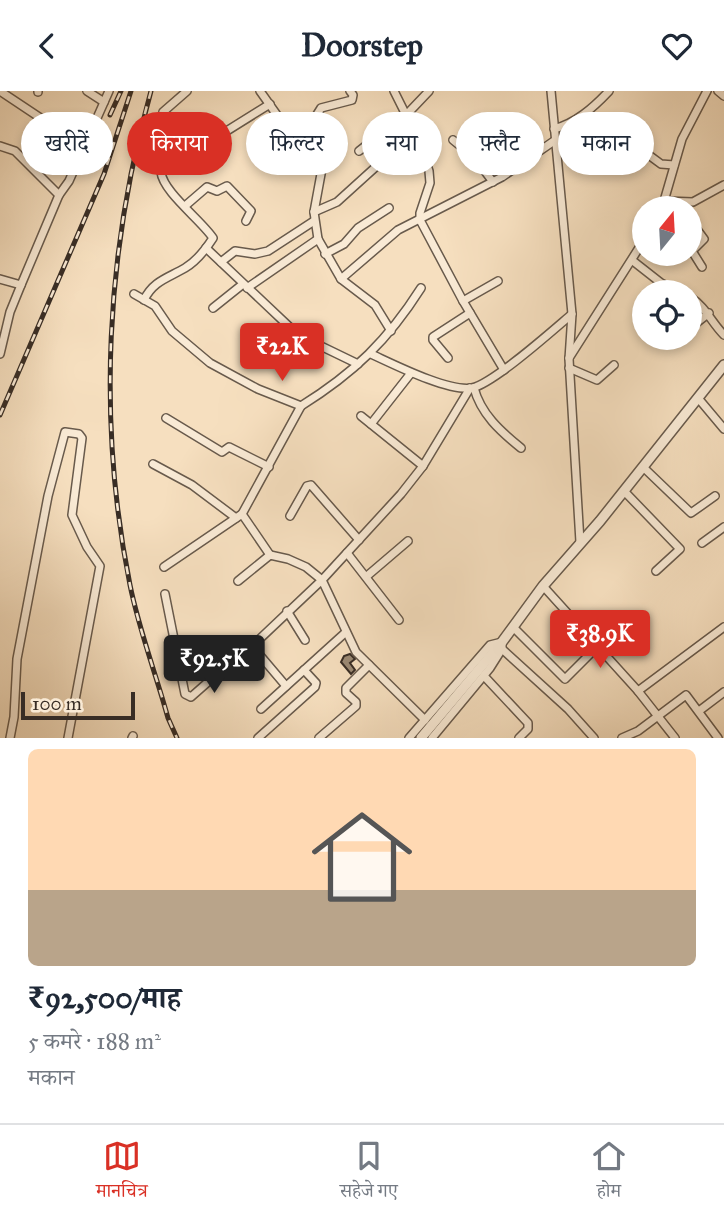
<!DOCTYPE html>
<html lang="hi">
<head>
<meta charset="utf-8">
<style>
  body { margin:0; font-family:"IM FELL Great Primer","Noto Serif Devanagari",serif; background:#f6f6f7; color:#1f2937; height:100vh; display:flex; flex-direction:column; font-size:26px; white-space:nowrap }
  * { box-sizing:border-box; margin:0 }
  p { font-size:23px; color:#747a83 }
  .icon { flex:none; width:38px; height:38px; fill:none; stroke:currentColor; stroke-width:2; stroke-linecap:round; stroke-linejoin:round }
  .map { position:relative; height:647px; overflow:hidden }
  .sheet { display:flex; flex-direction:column; background:#fff; flex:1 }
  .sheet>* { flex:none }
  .guide { position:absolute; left:21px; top:21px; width:682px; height:63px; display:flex; gap:14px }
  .needle { width:46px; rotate:18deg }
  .tools { position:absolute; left:632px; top:105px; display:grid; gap:14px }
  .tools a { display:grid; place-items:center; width:70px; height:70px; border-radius:50%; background:#fff; box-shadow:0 4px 10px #0003; font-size:35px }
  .scale { position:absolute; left:21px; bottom:18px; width:114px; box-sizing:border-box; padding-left:7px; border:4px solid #382d25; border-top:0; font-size:19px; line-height:24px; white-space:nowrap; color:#382d25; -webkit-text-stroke:5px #f9ead5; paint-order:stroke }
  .price { position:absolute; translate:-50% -60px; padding:0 16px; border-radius:7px; background:#d93025; color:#fff; font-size:23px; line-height:46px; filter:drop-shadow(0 2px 4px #0008) }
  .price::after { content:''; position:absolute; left:50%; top:42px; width:21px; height:16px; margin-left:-10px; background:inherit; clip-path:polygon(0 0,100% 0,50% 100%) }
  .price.active { background:#222; color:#fff }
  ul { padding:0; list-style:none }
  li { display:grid; align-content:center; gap:14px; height:371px; padding:0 28px }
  li span { display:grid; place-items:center; height:217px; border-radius:10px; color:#555 }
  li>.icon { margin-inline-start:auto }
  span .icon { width:126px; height:126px; fill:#fffc; stroke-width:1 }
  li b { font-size:30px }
  .pill { padding:0 24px; border-radius:32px; background:#fff; box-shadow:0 4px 10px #0003; font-size:24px; line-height:63px }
  .pill.active { background:#d93025; color:#fff }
  header { display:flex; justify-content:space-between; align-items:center; height:91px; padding:0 28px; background:#fff; font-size:32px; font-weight:800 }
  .tab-bar { display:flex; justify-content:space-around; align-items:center; height:98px; border-top:2px solid #e0e1e3; background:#fff; font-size:19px; color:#747a83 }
  .tab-bar a { display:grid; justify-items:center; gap:4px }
  .tab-bar .active { color:#d93025 }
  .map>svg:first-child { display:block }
  .building { fill:#9b8a75; stroke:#382d25; stroke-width:2 }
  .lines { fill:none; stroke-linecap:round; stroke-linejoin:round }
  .minor-casing { stroke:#685a4c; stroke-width:10 }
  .tertiary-casing { stroke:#685a4c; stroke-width:12 }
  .minor { stroke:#f9ead5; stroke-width:7 }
  .tertiary { stroke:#f9ead5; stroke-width:9 }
  .rail-casing { stroke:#382d25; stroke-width:5 }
  .rail { stroke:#f9ead5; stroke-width:2.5; stroke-dasharray:8; stroke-linecap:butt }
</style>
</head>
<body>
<header><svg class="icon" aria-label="back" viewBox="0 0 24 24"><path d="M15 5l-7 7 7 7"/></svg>Doorstep<svg class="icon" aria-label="heart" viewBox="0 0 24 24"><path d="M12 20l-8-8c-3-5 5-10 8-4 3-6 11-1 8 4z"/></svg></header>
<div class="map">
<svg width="724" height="647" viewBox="0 0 724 647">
  <rect width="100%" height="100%" fill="#f6dfbf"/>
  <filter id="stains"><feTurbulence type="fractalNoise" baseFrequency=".00286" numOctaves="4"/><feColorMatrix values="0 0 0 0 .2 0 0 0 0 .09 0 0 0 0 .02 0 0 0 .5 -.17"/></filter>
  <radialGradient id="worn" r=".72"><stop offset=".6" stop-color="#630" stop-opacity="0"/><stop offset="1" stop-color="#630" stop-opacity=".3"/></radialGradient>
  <polygon class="building" points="350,563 355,568 350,572 355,579 351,583 341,571 344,565"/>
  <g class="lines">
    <g class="minor-casing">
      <g id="minor">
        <polyline points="0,0 84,56"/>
        <polyline points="87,0 104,11"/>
        <polyline points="260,0 289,41 311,58 323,72 314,121 318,148 341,188 375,214 391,240"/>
        <polyline points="394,0 406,24 412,43 422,59 429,80 430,92 420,122 420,129 463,210 504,279"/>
        <polyline points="551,0 572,223 569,268 580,451"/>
        <polyline points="718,0 724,5"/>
        <polyline points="38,1 38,0"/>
        <polyline points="163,21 187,0"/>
        <path d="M554,38C576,32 593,17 609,0"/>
        <polyline points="298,48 306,41 321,17 352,9 353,4 350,0"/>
        <polyline points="453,49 475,67 493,91"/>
        <polyline points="0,55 15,60 59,104"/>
        <polyline points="359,60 410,20 429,0"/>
        <polyline points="613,76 642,59 661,73 674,74"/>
        <polyline points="666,110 693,111 724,94"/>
        <polyline points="185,115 207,96 217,100 227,95 251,120 246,130"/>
        <polyline points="662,117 682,48 707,0"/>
        <polyline points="314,121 337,111 390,63"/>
        <polyline points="690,129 704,148 692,160 702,176"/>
        <polyline points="206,157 298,244 358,273"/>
        <polyline points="325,163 344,153 358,137 389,117"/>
        <polyline points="633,170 661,192 679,201"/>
        <polyline points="221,171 235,160 255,163 268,160 314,130"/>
        <polyline points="0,188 21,194"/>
        <polyline points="341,188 398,139 502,86 554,50"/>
        <polyline points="247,197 318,148"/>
        <path d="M134,203L155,215L172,240L210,272L258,298L301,315C354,282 388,249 421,197"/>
        <path d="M690,206C706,216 711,231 724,244"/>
        <path d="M144,209C153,190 168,187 185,177C195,171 206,158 213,147C201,129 163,101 161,81L270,13"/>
        <polyline points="463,210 498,190"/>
        <polyline points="213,217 243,193"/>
        <polyline points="690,237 709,222"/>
        <polyline points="669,253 677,247"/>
        <polyline points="0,263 10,221 21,194 59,104 69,90 109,0"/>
        <path d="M371,263C393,273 448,301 472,297C494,292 552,240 572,223"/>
        <polyline points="448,267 433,249 433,246 470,222"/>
        <polyline points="569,267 644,149"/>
        <polyline points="569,277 597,289 614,274"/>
        <path d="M474,297C481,323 500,340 521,357"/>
        <polyline points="698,307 724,338"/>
        <polyline points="361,325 423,375"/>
        <polyline points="166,327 222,361 229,356 269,376"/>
        <polyline points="371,333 411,282"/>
        <polyline points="153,373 192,394 236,427"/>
        <polyline points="643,376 691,422 715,405"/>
        <polyline points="624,400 680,458 656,480"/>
        <polyline points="242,423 270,464"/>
        <polyline points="290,425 307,395 311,394 359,449"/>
        <polyline points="702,452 724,436"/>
        <polyline points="347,462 399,529"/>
        <polyline points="164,476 242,423 301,315"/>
        <polyline points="367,485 408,450"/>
        <polyline points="238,490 270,464 288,468 306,476 322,489 356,561 425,629"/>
        <polyline points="543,495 638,600 675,647"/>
        <polyline points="165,503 185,603 191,606 225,576 231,575 322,489 401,403 423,375 470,297"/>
        <polyline points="287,520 305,549"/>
        <polyline points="513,536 565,588 597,556"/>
        <polyline points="252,555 286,595"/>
        <polyline points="502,558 568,618 594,647"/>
        <polyline points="484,585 528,632 528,638 519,647"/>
        <polyline points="638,600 724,536"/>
        <polyline points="261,618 346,541"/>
        <polyline points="699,620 724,601"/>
        <polyline points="10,647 14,626 17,568 48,405 65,341 79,343 82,347 72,424 87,456 100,475 68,647"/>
        <polyline points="132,647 133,645"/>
        <polyline points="258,647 315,596 316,592 304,579"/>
        <polyline points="319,647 356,615 356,611 346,602 346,597 369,574"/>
        <polyline points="409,647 490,554 502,551 502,558 490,577 432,647"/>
        <polyline points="622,647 638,640 686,604 718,647"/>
      </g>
    </g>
    <g class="tertiary-casing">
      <polyline id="tertiary" points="421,647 502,551 543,495 600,430 724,274"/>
    </g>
    <use href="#minor" class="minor"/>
    <use href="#tertiary" class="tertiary"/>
    <g class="rail-casing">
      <g id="rail">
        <path d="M151,0C106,160 97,330 130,494C139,539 156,583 168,627L177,647"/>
        <polyline points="110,24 121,0"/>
        <polyline points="0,324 104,83 131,0"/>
      </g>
    </g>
    <use href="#rail" class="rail"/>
  </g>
  <rect width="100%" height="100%" filter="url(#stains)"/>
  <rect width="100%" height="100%" fill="url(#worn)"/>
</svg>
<div class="tools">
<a><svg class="needle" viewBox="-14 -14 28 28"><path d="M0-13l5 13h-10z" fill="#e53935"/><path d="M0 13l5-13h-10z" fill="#747a83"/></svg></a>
<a><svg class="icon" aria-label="locate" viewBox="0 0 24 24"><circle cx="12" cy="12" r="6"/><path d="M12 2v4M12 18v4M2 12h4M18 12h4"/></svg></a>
</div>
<div class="scale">100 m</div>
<b class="price" style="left:282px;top:292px">₹22K</b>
<b class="price" style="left:600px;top:579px">₹38.9K</b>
<b class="price active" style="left:214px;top:604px">₹92.5K</b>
<div class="guide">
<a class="pill">खरीदें</a>
<a class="pill active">किराया</a>
<a class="pill">फ़िल्टर</a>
<a class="pill">नया</a>
<a class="pill">फ़्लैट</a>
<a class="pill">मकान</a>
</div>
</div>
<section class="sheet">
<ul>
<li><span style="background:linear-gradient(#ffd9b3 65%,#b9a48a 0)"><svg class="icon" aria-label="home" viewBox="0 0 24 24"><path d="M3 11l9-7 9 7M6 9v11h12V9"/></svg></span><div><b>₹92,500/माह</b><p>5 कमरे · 188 m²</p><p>मकान</p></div></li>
</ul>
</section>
<nav class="tab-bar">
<a class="active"><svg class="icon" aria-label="map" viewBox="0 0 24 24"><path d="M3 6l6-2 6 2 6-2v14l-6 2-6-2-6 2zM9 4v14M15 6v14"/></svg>मानचित्र</a>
<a><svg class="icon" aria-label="saved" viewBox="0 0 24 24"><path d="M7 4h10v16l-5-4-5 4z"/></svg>सहेजे गए</a>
<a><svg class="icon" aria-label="home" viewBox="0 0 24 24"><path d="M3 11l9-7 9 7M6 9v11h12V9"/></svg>होम</a>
</nav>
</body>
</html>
